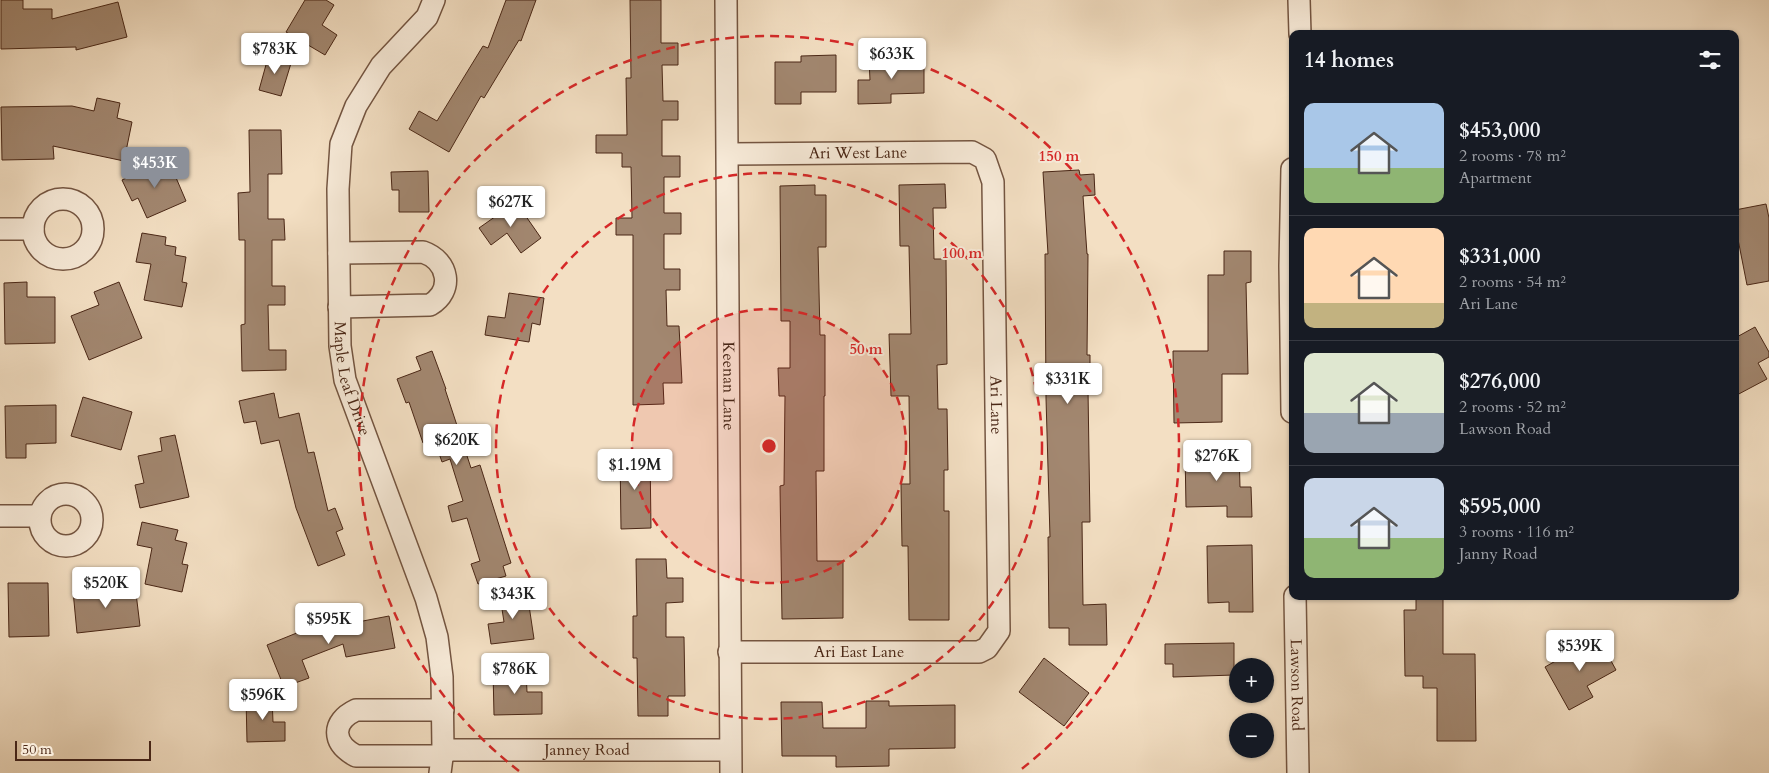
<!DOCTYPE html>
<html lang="en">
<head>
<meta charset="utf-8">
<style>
  body { margin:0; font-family:Cardo,serif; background:#20242c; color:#f1f3f6; height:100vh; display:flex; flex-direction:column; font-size:19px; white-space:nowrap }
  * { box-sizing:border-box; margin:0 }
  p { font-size:16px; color:#9ea1a6 }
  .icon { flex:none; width:28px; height:28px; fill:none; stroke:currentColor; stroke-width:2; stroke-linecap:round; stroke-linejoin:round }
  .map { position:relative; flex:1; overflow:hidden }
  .side { position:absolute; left:1289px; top:30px; width:450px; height:570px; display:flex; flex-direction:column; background:#171b24; border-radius:10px; box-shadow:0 1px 4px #0004 }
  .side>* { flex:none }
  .fabs { position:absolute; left:1229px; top:658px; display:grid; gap:10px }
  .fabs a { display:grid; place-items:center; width:45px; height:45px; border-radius:50%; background:#171b24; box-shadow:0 1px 4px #0004; font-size:25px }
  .scale { position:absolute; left:15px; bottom:12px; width:136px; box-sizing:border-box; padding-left:5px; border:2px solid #4a2716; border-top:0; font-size:14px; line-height:18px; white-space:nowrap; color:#4a2716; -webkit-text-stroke:4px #f7ead8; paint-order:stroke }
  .price { position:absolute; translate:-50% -42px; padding:0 11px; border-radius:5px; background:#fff; color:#222; font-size:16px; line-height:32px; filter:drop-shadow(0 1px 2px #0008) }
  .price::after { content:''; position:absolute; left:50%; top:30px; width:15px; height:11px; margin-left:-8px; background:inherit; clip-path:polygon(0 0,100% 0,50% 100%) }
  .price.current { background:#8c9099; color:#fff }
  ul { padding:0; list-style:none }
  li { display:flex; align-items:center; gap:15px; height:125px; padding:0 15px }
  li+li { border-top:1px solid #363941 }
  li span { display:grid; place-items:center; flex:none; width:140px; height:100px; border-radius:10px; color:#555 }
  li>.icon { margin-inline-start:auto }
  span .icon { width:60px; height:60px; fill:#fffc; stroke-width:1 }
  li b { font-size:21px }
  h2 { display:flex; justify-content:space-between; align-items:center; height:60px; padding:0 15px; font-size:21px }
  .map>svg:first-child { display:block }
  .building { fill:#a28770; stroke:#4a2716 }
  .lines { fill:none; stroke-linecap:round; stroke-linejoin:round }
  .minor-casing { stroke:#745541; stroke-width:24 }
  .minor { stroke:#f7ead8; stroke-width:21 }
  .ring { fill:none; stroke:#d62828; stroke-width:2.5; stroke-dasharray:9 6 }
  .labels { text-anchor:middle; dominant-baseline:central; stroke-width:4; stroke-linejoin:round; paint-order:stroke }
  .street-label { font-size:16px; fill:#4a2716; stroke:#f7ead8 }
  .centre { fill:#d62828; stroke:#f7ead8; stroke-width:2.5 }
  .ring-label { font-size:15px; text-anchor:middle; font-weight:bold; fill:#d62828; stroke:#f7ead8; stroke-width:4; stroke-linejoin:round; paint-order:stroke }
</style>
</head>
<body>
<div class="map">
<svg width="1769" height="773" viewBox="0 0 1769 773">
  <rect width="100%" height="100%" fill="#f3dfc3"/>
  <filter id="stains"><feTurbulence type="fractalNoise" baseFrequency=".004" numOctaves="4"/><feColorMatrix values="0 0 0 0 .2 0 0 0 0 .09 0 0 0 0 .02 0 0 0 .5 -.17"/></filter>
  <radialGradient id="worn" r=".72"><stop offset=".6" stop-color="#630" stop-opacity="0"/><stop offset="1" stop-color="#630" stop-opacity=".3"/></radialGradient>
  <g class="building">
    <polygon points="1,0 23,0 23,9 52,9 52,19 118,2 127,37 76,50 76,47 1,49"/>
    <polygon points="305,0 326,0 334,5 322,25 337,35 325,55 286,32"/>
    <polygon points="506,0 536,0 521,41 519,40 484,98 481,96 449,152 409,129 419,111 437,121 483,46 488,48"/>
    <polygon points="630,0 661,0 661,43 678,43 678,65 662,65 663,101 678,101 678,120 662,120 662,156 680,156 680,177 664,177 664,213 681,213 681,234 664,234 664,269 680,269 680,290 666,290 667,326 679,326 682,383 663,383 664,404 633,405 633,235 616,235 616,218 632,218 631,167 622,167 622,153 596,153 596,135 627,135 626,78 631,78"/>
    <polygon points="269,54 292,60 281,96 259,90"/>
    <polygon points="836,55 836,92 801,92 801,104 775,104 775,62 801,62 801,56"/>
    <polygon points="924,58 924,93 891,94 891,103 858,104 858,80 870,80 869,59"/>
    <polygon points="97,98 120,103 117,118 132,122 124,161 53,146 54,159 2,160 1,107 72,106 94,111"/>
    <polygon points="249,130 281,130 282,174 268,174 268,219 284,219 285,240 272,240 272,286 285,286 285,305 268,305 269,350 286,350 286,370 242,371 241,325 245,324 245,240 239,240 238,193 250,192"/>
    <polygon points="168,159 186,201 147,218 138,198 132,201 122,180"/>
    <polygon points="1079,170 1080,175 1094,174 1095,195 1083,196 1087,254 1088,254 1087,355 1090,355 1090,390 1088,390 1090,522 1082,522 1083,605 1106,604 1107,645 1069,645 1069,628 1049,628 1048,537 1050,537 1046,398 1045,254 1048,254 1043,172"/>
    <polygon points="428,171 429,212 399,212 399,190 392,190 391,172"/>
    <polygon points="945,184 946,208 933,208 934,259 946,259 947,364 937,365 938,409 947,409 948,470 944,470 944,511 949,511 949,620 909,620 908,546 902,546 901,484 910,484 909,396 891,396 889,334 911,334 909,246 900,246 899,185"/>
    <polygon points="815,185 815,195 826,195 826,247 818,247 820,335 825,335 825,396 824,396 824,471 816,471 817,561 843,561 843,618 782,619 780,486 784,485 785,396 779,396 778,368 790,368 790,321 781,321 780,186"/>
    <polygon points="516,202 541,238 521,253 507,233 491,245 479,228"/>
    <polygon points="1766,204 1769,218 1769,281 1747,285 1735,224 1735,210"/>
    <polygon points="142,233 166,237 165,245 176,247 175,255 186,257 182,282 187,283 182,307 144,300 151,264 136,262"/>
    <polygon points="1224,251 1251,251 1251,282 1246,283 1248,374 1222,374 1222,422 1174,423 1173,351 1208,351 1208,275 1224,275"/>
    <polygon points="27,282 27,297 55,297 55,343 5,344 4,283"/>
    <polygon points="119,282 142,338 89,360 71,316 99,305 94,292"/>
    <polygon points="509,293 544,298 540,325 532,323 529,342 485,335 488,316 505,318"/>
    <polygon points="1755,327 1769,352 1769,357 1758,363 1767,379 1735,396 1735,338"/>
    <polygon points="432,351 446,389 445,389 471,468 480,465 511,563 503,566 506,576 478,584 471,564 480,561 467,518 452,522 448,506 463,501 450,459 442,462 434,439 423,443 409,402 406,403 397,379 421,370 416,357"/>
    <polygon points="274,393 279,418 299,413 308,453 314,452 328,511 335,508 343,529 336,532 345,555 318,566 296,508 279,440 261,444 256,421 244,423 239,401"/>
    <polygon points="83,397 132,412 121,450 71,436"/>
    <polygon points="56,405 56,443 26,444 26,458 6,458 5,406"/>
    <polygon points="175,435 189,497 140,508 135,485 144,483 138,456 162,451 160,438"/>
    <polygon points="1239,450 1240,487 1251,487 1252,517 1227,517 1227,506 1186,507 1185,451"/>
    <polygon points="620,453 650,453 651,528 621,529"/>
    <polygon points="142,522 178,530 175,540 187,543 182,564 188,565 182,592 145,584 152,548 137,545"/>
    <polygon points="1252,545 1253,612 1229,612 1229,602 1208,603 1207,546"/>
    <polygon points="636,559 666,559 667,578 683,578 683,602 666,603 666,637 684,637 685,696 668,696 668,716 638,716 637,658 633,658 633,616 637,616"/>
    <polygon points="8,583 48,583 49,636 9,637"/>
    <polygon points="135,585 140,626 77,633 73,591"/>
    <polygon points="527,592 534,639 491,644 488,624 504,622 500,596"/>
    <polygon points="1416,596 1443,596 1443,654 1475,654 1476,741 1437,741 1437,688 1423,688 1423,676 1405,676 1404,610 1416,610"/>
    <polygon points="389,616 395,648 346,657 343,644 302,660 309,678 284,687 267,645 314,626 316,630"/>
    <polygon points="1598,637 1616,670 1587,686 1593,697 1569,710 1545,667"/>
    <polygon points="1234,643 1234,675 1173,677 1173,664 1165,664 1165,644"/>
    <polygon points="1044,658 1089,693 1064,726 1019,692"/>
    <polygon points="493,671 526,671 527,692 542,692 542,714 494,715"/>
    <polygon points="246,697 272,697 273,722 285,722 285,741 247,742"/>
    <polygon points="866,701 889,701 889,706 955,705 955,748 889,749 889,766 836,767 836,756 782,756 781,702 822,702 823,728 866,728"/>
  </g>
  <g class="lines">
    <g class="minor-casing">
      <g id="minor">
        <path id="s1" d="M434,0L427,17L381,66L356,106L341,144L338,189L340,346L345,380L426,598L437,637L442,677L443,750L440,773"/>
        <path id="s2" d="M726,0L731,773"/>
        <polyline points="1299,0 1300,34"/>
        <path id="s3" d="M728,154L972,152L985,159L993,182L999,631L987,648L979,652H729"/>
        <polyline points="1292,169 1290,266 1292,412"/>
        <circle cx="63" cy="229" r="30"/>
        <polyline points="0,229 33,229"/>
        <path d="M339,253L423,252C449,261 454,291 430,305L339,307"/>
        <circle cx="66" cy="520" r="26"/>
        <polyline points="0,516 40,516"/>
        <path id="s4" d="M1295,596L1298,773"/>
        <path id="s5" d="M443,750H730"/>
        <path d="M443,756H356C332,743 331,722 356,710H443"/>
      </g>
    </g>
    <use href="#minor" class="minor"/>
  </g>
  <circle cx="769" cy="446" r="137" fill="#d62828" fill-opacity=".12"/>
  <g class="ring">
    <circle cx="769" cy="446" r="137"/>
    <circle cx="769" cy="446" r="273"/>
    <path d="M519 771A410 410 0 1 1 1019 771"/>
  </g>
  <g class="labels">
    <g class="street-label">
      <text stroke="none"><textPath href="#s3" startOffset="130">Ari West Lane</textPath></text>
      <text stroke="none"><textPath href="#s1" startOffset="410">Maple Leaf Drive</textPath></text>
      <text stroke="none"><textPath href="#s2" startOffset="386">Keenan Lane</textPath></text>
      <text stroke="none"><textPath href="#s3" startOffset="506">Ari Lane</textPath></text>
      <text x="859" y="652">Ari East Lane</text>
      <text stroke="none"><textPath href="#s4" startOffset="89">Lawson Road</textPath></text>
      <text stroke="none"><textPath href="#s5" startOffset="144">Janney Road</textPath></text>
    </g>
  </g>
  <circle cx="769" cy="446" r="8" class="centre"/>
  <g class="ring-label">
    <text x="1059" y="161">150 m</text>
    <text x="962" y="258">100 m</text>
    <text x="866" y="354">50 m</text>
  </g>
  <rect width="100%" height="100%" filter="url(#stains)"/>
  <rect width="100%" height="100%" fill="url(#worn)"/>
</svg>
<div class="fabs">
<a>+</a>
<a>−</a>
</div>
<div class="scale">50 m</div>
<b class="price" style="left:275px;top:75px">$783K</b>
<b class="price" style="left:892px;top:80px">$633K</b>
<b class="price current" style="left:155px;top:189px">$453K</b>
<b class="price" style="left:511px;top:228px">$627K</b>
<b class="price" style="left:1068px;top:405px">$331K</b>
<b class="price" style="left:457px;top:466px">$620K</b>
<b class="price" style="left:1217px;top:482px">$276K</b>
<b class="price" style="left:635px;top:491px">$1.19M</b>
<b class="price" style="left:106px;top:609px">$520K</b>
<b class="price" style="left:513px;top:620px">$343K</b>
<b class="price" style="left:329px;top:645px">$595K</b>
<b class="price" style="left:1580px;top:672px">$539K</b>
<b class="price" style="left:515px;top:695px">$786K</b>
<b class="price" style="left:263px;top:721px">$596K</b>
<section class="side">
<h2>14 homes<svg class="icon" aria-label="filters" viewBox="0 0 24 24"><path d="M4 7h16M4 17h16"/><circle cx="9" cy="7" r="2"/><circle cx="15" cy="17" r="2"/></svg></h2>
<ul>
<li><span style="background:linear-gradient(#a9c7e8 65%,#8fb573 0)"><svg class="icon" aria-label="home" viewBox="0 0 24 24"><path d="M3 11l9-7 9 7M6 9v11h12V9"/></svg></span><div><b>$453,000</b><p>2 rooms · 78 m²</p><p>Apartment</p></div></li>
<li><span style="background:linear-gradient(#ffd9b3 75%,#c2b280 0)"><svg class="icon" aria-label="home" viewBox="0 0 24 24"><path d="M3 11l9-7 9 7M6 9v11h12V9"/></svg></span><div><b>$331,000</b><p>2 rooms · 54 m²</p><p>Ari Lane</p></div></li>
<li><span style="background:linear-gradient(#dfe7d0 60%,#9aa5b1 0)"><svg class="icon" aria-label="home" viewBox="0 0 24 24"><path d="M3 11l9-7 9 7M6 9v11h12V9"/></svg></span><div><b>$276,000</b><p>2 rooms · 52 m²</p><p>Lawson Road</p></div></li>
<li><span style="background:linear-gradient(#c9d6e8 60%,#8fb573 0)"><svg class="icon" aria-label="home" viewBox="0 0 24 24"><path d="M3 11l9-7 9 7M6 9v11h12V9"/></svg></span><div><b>$595,000</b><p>3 rooms · 116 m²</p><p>Janny Road</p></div></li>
</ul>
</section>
</div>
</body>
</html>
